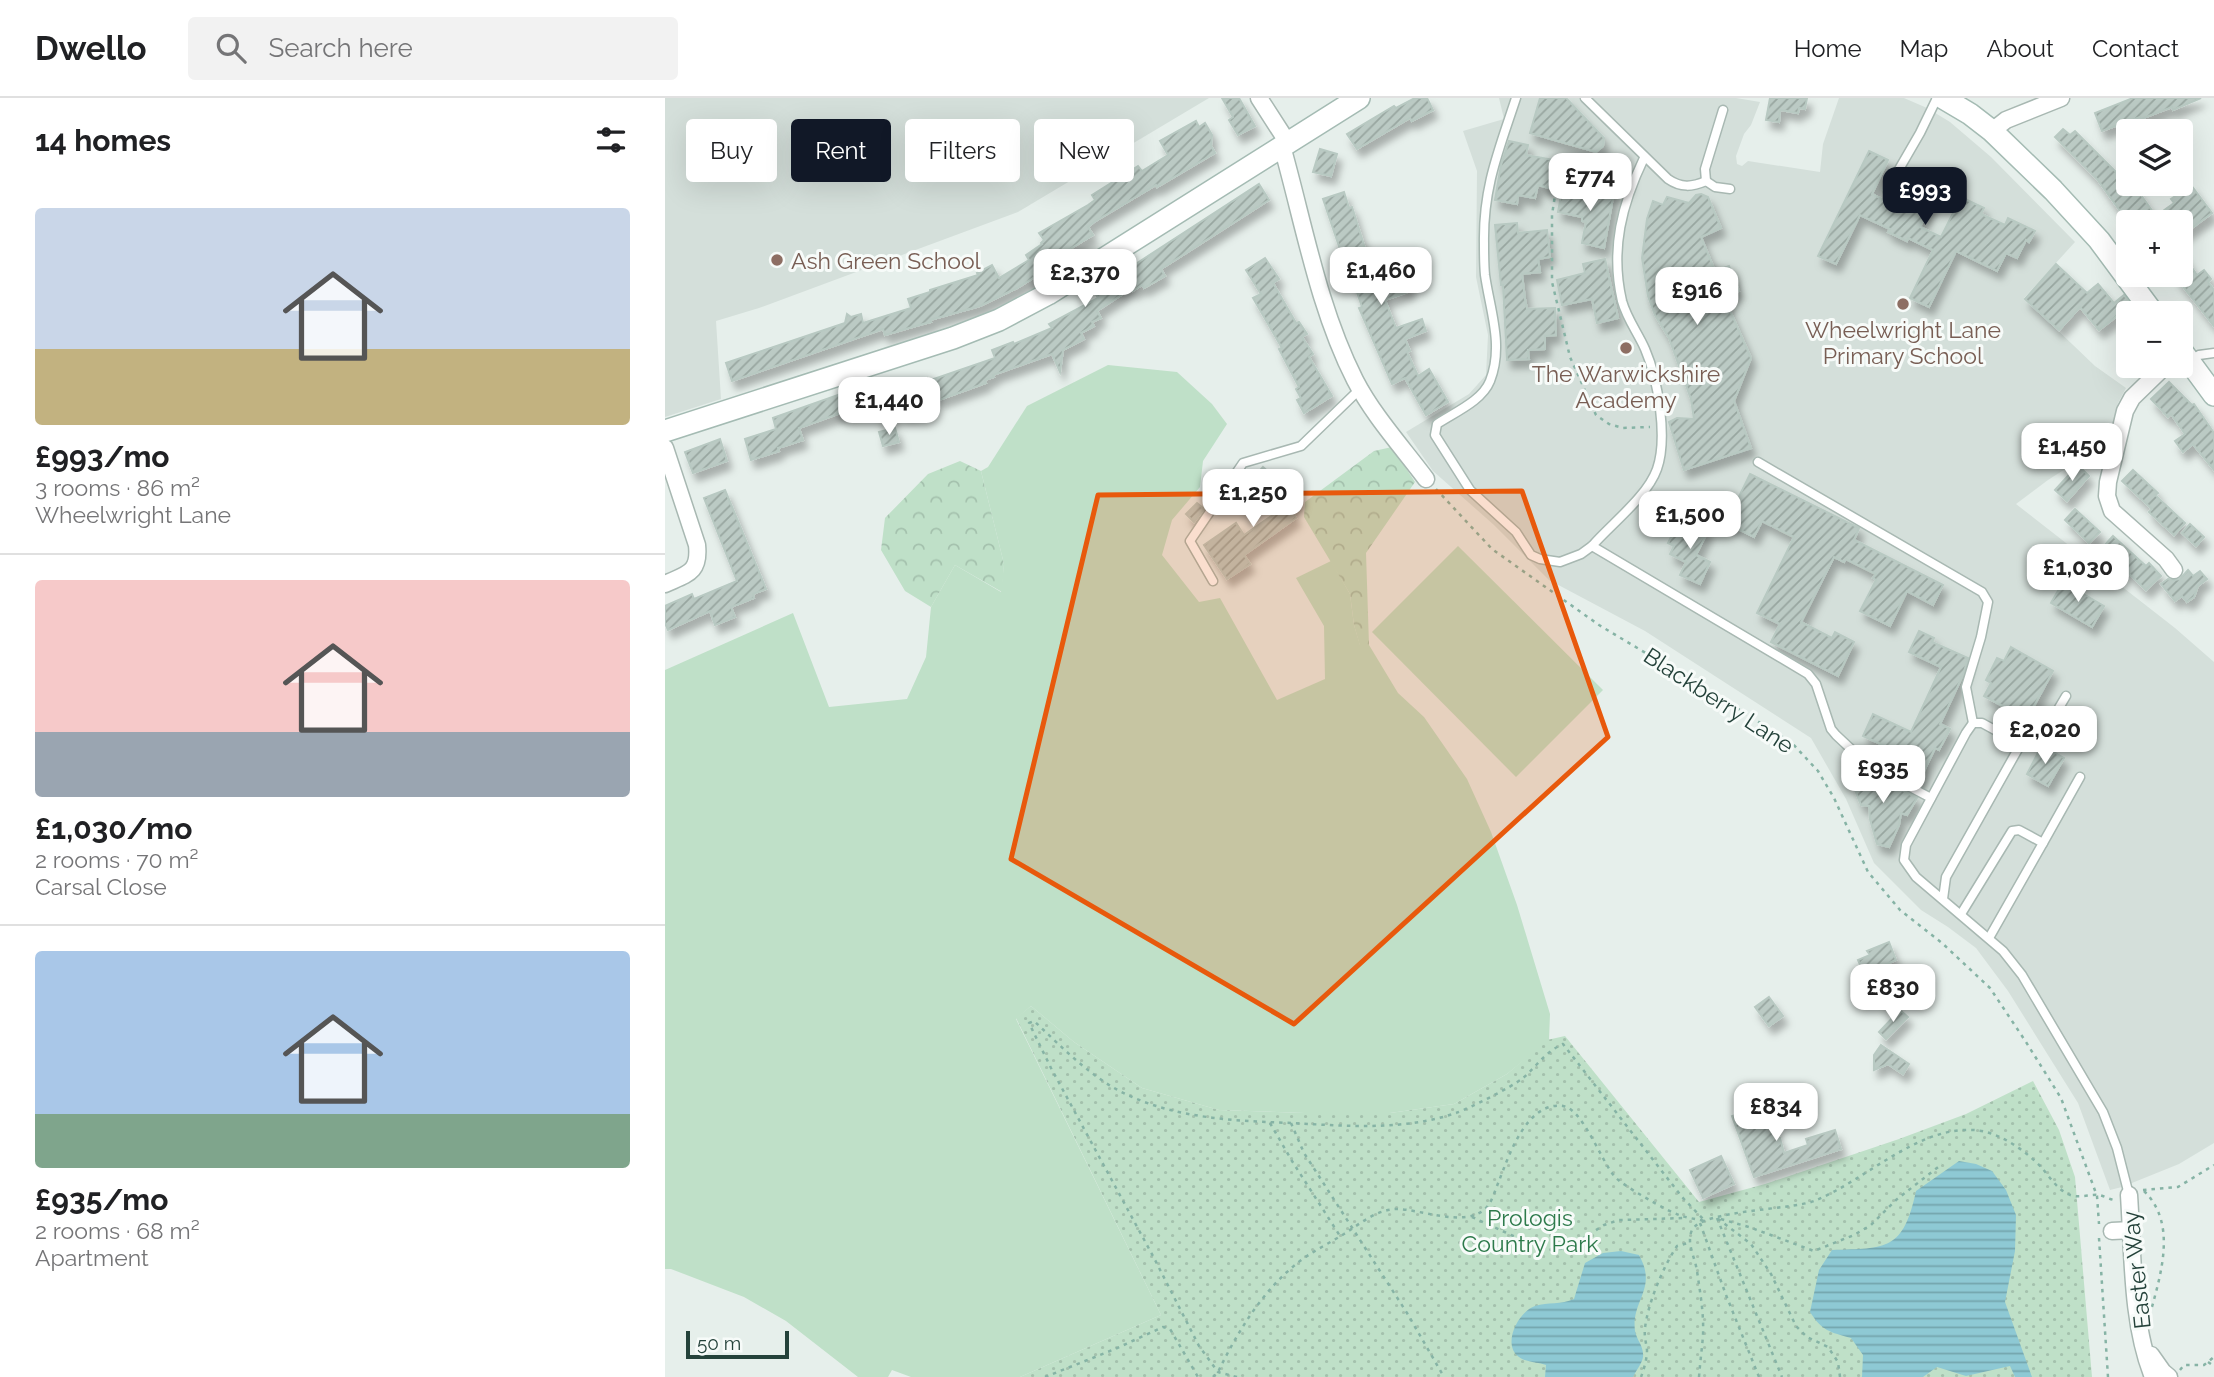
<!DOCTYPE html>
<html lang="en">
<head>
<meta charset="utf-8">
<style>
  body { margin:0; font-family:Raleway,sans-serif; background:#f2f2f2; color:#202124; height:100vh; display:flex; flex-direction:column; font-size:26px; white-space:nowrap }
  * { box-sizing:border-box; margin:0 }
  p { font-size:23px; color:#757577 }
  .icon { flex:none; width:38px; height:38px; fill:none; stroke:currentColor; stroke-width:2; stroke-linecap:round; stroke-linejoin:round }
  .map { position:relative; flex:1; overflow:hidden }
  .details { display:flex; flex-direction:column; background:#fff; width:665px }
  .details>* { flex:none }
  .guide { position:absolute; left:21px; top:21px; width:665px; height:63px; display:flex; gap:14px }
  .fabs { position:absolute; left:1451px; top:21px; display:grid; gap:14px }
  .fabs a { display:grid; place-items:center; width:77px; height:77px; border-radius:7px; background:#fff; box-shadow:0 7px 28px #0002; font-size:35px }
  .scale { position:absolute; left:21px; bottom:18px; width:103px; box-sizing:border-box; padding-left:7px; border:4px solid #24423a; border-top:0; font-size:19px; line-height:24px; white-space:nowrap; color:#24423a; -webkit-text-stroke:5px #f7fbf9; paint-order:stroke }
  .price { position:absolute; translate:-50% -60px; padding:0 16px; border-radius:14px; background:#fff; color:#222; font-size:23px; line-height:46px; filter:drop-shadow(0 2px 4px #0008) }
  .price::after { content:''; position:absolute; left:50%; top:42px; width:21px; height:16px; margin-left:-10px; background:inherit; clip-path:polygon(0 0,100% 0,50% 100%) }
  .price.selected { background:#111827; color:#fff }
  ul { padding:0; list-style:none }
  li { display:grid; align-content:center; gap:14px; height:371px; padding:0 35px }
  li+li { border-top:2px solid #e0e0e0 }
  li span { display:grid; place-items:center; height:217px; border-radius:7px; color:#555 }
  li>.icon { margin-inline-start:auto }
  span .icon { width:126px; height:126px; fill:#fffc; stroke-width:1 }
  li b { font-size:30px }
  h2 { display:flex; justify-content:space-between; align-items:center; height:84px; padding:0 35px; font-size:30px }
  .chip { padding:0 24px; border-radius:7px; background:#fff; box-shadow:0 7px 28px #0002; font-size:24px; line-height:63px }
  .chip.selected { background:#111827; color:#fff }
  header { display:flex; align-items:center; gap:42px; box-sizing:border-box; height:98px; padding:0 35px; background:#fff; border-bottom:2px solid #e0e0e0 }
  header strong { font-size:33px }
  nav { display:flex; gap:38px; margin-inline-start:auto; font-size:24px }
  .search { width:490px; height:63px; background:#f2f2f2; display:flex; align-items:center; gap:18px; box-sizing:border-box; padding:0 24px; border-radius:7px; color:#757577; font-size:26px }
  main { display:flex; flex:1; min-height:0 }
  .map>svg:first-child { display:block }
  .built { fill:#d4dfda }
  .grass { fill:#bfe0c8 }
  .forest { fill:url(#forest-crowns) }
  .park { fill:url(#park-dots) }
  .water { fill:url(#water-rules) }
  .building { fill:url(#building-hatch); stroke:#b8c9c2; stroke-width:2; filter:url(#shadow) }
  .lines { fill:none; stroke-linecap:round; stroke-linejoin:round }
  .lane-casing { stroke:#a8b8b2; stroke-width:11 }
  .street-casing { stroke:#a8b8b2; stroke-width:19 }
  .secondary-casing { stroke:#a4bbb3; stroke-width:24 }
  .path { stroke:#86b3a5; stroke-width:2.5; stroke-dasharray:3.5 5; stroke-linecap:butt }
  .lane { stroke:#fff; stroke-width:8 }
  .street { stroke:#fff; stroke-width:16 }
  .secondary { stroke:#fff; stroke-width:21 }
  .marked { fill:#e8590c; fill-opacity:0.2; stroke:#e8590c; stroke-width:5; stroke-linejoin:round }
  .education-dot { fill:#8d6e63; stroke:#f7fbf9; stroke-width:2.5 }
  .labels { text-anchor:middle; dominant-baseline:central; stroke-width:6; stroke-linejoin:round; paint-order:stroke }
  .education-label { font-size:23px; fill:#785e54; stroke:#f7fbf9 }
  .street-label { font-size:23px; fill:#24423a; stroke:#f7fbf9 }
  .park-label { font-size:23px; fill:#2d7a4b; stroke:#f7fbf9 }
</style>
</head>
<body>
<header>
<strong>Dwello</strong>
<div class="search"><svg class="icon" aria-label="search" viewBox="0 0 24 24"><circle cx="10" cy="10" r="6"/><path d="M15 15l6 6"/></svg>Search here</div>
<nav><a>Home</a><a>Map</a><a>About</a><a>Contact</a></nav>
</header>
<main>
<section class="details">
<h2>14 homes<svg class="icon" aria-label="filters" viewBox="0 0 24 24"><path d="M4 7h16M4 17h16"/><circle cx="9" cy="7" r="2"/><circle cx="15" cy="17" r="2"/></svg></h2>
<ul>
<li><span style="background:linear-gradient(#c9d6e8 65%,#c2b280 0)"><svg class="icon" aria-label="home" viewBox="0 0 24 24"><path d="M3 11l9-7 9 7M6 9v11h12V9"/></svg></span><div><b>£993/mo</b><p>3 rooms · 86 m²</p><p>Wheelwright Lane</p></div></li>
<li><span style="background:linear-gradient(#f6c9c9 70%,#9aa5b1 0)"><svg class="icon" aria-label="home" viewBox="0 0 24 24"><path d="M3 11l9-7 9 7M6 9v11h12V9"/></svg></span><div><b>£1,030/mo</b><p>2 rooms · 70 m²</p><p>Carsal Close</p></div></li>
<li><span style="background:linear-gradient(#a9c7e8 75%,#7fa58c 0)"><svg class="icon" aria-label="home" viewBox="0 0 24 24"><path d="M3 11l9-7 9 7M6 9v11h12V9"/></svg></span><div><b>£935/mo</b><p>2 rooms · 68 m²</p><p>Apartment</p></div></li>
</ul>
</section>
<div class="map">
<svg width="1549" height="1279" viewBox="0 0 1549 1279">
  <defs>
    <pattern id="forest-crowns" width="20" height="18" patternUnits="userSpaceOnUse" patternTransform="scale(1.75)"><rect width="20" height="18" fill="#bfe0c8"/><path d="M2 6a3 3 0 1 1 6 0M12 15a3 3 0 1 1 6 0" fill="none" stroke="#a4c1ad"/></pattern>
    <pattern id="park-dots" width="8" height="8" patternUnits="userSpaceOnUse" patternTransform="scale(1.75)"><rect width="8" height="8" fill="#bfe0c8"/><path d="M2 2h.1M6 6h.1" fill="none" stroke="#a4c1ad" stroke-width="1.8" stroke-linecap="round"/></pattern>
    <pattern id="water-rules" width="6" height="5" patternUnits="userSpaceOnUse" patternTransform="scale(1.75)"><rect width="6" height="5" fill="#8ec9d4"/><path d="M0 2.5h6" fill="none" stroke="#74a5ad"/></pattern>
    <pattern id="building-hatch" width="6" height="6" patternUnits="userSpaceOnUse" patternTransform="scale(1.75)"><rect width="6" height="6" fill="#bbcac4"/><path d="M-1 1l2-2M0 6l6-6M5 7l2-2" fill="none" stroke="#98a6a0"/></pattern>
    <filter id="shadow"><feDropShadow dx="4.5" dy="8" stdDeviation="3.5" flood-color="#0004"/></filter>
  </defs>
  <rect width="100%" height="100%" fill="#e6efeb"/>
  <g class="built">
    <polygon points="0,0 544,0 353,114 94,210 51,223 56,301 0,319"/>
    <polygon points="834,0 1071,0 1095,4 1086,27 1079,36 1071,58 1072,66 1077,68 1083,63 1155,74 1158,46 1174,0 1239,0 1262,10 1285,24 1326,59 1410,144 1359,200 1430,268 1461,290 1453,305 1444,343 1383,382 1351,406 1510,530 1549,564 1549,1045 1514,1066 1457,1089 1445,1092 1413,1005 1343,893 1311,850 1283,829 1256,812 1209,765 1181,701 1146,640 980,533 884,482 829,427 768,373 741,334 804,296 821,277 823,237 811,179 812,73 798,33 839,21"/>
  </g>
  <g class="grass">
    <polygon points="443,267 512,274 547,306 562,326 538,363 535,389 507,422 497,457 534,504 555,500 612,602 660,581 659,528 631,480 666,463 685,496 689,527 695,547 704,547 733,595 759,619 802,681 826,734 852,807 885,916 884,942 842,976 789,1006 725,1015 639,1015 554,1012 477,990 409,944 366,908 351,921 496,1217 355,1279 246,1279 227,1272 223,1279 193,1279 121,1223 79,1199 6,1171 0,1171 0,572 128,515 164,609 242,601 261,559 266,509 290,467 336,494 339,466 316,373 323,369 362,308"/>
    <polygon points="793,448 938,592 851,679 707,534"/>
  </g>
  <g class="forest">
    <polygon points="727,349 750,384 701,455 704,547 695,548 689,527 685,496 639,419 640,404 709,353"/>
    <polygon points="295,363 316,373 339,466 337,494 290,467 266,509 240,493 216,452 220,420 263,376"/>
  </g>
  <polygon class="park" points="366,908 409,944 477,990 554,1012 639,1015 725,1015 789,1006 842,976 882,942 900,938 1034,1104 1100,1086 1234,1041 1301,1016 1368,983 1394,1032 1410,1079 1427,1279 355,1279 496,1217 351,920"/>
  <g class="water">
    <path d="M1294,1063L1311,1066L1327,1073L1341,1092L1351,1117L1350,1153L1340,1204L1367,1279H1350L1345,1268L1301,1278L1272,1269L1258,1279H1197L1198,1257L1186,1240C1165,1234 1157,1233 1145,1214L1154,1172L1167,1152C1222,1150 1238,1153 1251,1093Z"/>
    <path d="M956,1153L974,1157C993,1191 966,1202 970,1233C972,1243 979,1248 978,1259C977,1266 971,1272 968,1279H880L881,1267C873,1264 860,1264 854,1259C836,1246 854,1213 870,1208C883,1204 896,1207 909,1201L920,1165L938,1155Z"/>
  </g>
  <g class="building">
    <polygon points="557,0 574,0 590,28 573,37 564,22 568,19"/>
    <polygon points="750,0 762,0 768,12 747,23 745,20 692,51 682,36 729,8 731,10"/>
    <polygon points="875,0 901,0 939,40 938,48 931,54 865,35"/>
    <polygon points="1105,0 1142,0 1140,11 1134,10 1133,15 1115,12 1114,24 1101,22"/>
    <polygon points="1468,0 1536,0 1508,12 1507,9 1476,21 1475,19 1437,33 1430,15"/>
    <polygon points="531,23 534,29 540,25 547,37 546,48 550,55 492,89 491,87 429,124 423,129 428,137 367,174 370,179 352,190 315,208 265,222 266,224 258,226 220,237 218,231 67,283 61,265 180,225 182,216 186,219 196,216 198,225 246,210 243,201 265,194 265,192 313,177 312,175 327,167 334,180 364,162 361,157 377,146 376,145 379,142 374,135 423,107 430,102 427,97 473,68 477,73 503,57 495,43"/>
    <polygon points="1398,31 1405,37 1410,33 1463,86 1468,86 1491,118 1509,105 1506,101 1526,87 1547,115 1516,138 1516,124 1463,124 1432,81 1390,39"/>
    <polygon points="844,43 863,47 861,57 889,62 884,90 873,87 870,100 853,97 852,106 830,102 836,67"/>
    <polygon points="655,51 672,56 666,78 648,74"/>
    <polygon points="1204,53 1223,62 1207,96 1236,111 1247,88 1242,86 1250,70 1278,84 1255,129 1276,139 1296,99 1319,110 1316,116 1340,127 1343,120 1370,133 1364,144 1361,142 1352,160 1341,155 1332,173 1291,153 1264,209 1245,200 1268,152 1243,140 1242,143 1223,134 1225,131 1195,117 1171,166 1153,158"/>
    <polygon points="594,86 604,102 496,171 500,178 479,190 477,187 468,193 467,190 432,213 436,220 427,224 429,228 416,235 419,241 398,252 395,274 387,256 328,277 329,279 320,282 321,285 274,302 271,295 247,303 250,311 241,314 233,300 244,296 241,287 262,280 263,283 330,260 327,252 348,244 349,246 387,230 384,226 433,200 429,193"/>
    <polygon points="929,90 949,94 939,150 917,145 921,124 917,123 917,119 893,114 897,92 927,98"/>
    <polygon points="679,94 684,110 687,109 704,163 712,161 723,190 742,183 746,193 720,202 731,230 757,221 761,233 740,241 745,253 742,254 753,278 764,271 783,304 761,317 740,280 727,286 694,210 697,209 681,162 679,163 658,101"/>
    <polygon points="1036,96 1043,99 1056,130 1036,139 1050,173 1064,168 1074,193 1059,199 1086,260 1069,303 1086,350 1019,372 1004,324 1012,320 1029,321 1026,301 1004,240 990,217 983,198 977,160 982,121 988,103 998,107 1002,99 1024,105 1031,97"/>
    <polygon points="852,125 853,135 882,132 885,159 873,161 875,174 857,176 860,201 862,211 890,210 891,237 880,238 880,251 863,252 864,261 842,262 838,187 836,187 830,127"/>
    <polygon points="1516,154 1532,177 1539,172 1546,181 1543,184 1549,192 1549,228 1509,177 1516,177"/>
    <polygon points="600,160 614,181 608,185 631,225 634,224 642,236 637,239 648,256 644,259 667,298 639,315 632,302 636,300 631,291 634,289 614,251 617,250 588,200 596,196 581,172"/>
    <polygon points="940,161 953,220 932,225 927,201 897,207 892,182 920,175 918,166"/>
    <polygon points="1391,166 1422,195 1433,186 1449,205 1459,197 1466,207 1434,232 1415,209 1394,232 1360,201"/>
    <polygon points="1504,284 1527,307 1529,306 1549,335 1549,372 1528,346 1518,354 1510,343 1520,336 1506,316 1503,319 1486,301"/>
    <polygon points="204,286 209,303 134,330 138,342 113,350 114,353 86,362 80,341 111,331 108,320"/>
    <polygon points="230,330 234,344 218,348 214,334"/>
    <polygon points="55,341 62,363 28,375 20,354"/>
    <polygon points="1413,367 1424,378 1402,403 1390,392"/>
    <polygon points="598,369 615,384 619,381 635,401 625,410 631,420 579,457 585,466 562,481 539,447 571,425 579,437 618,410 591,377"/>
    <polygon points="1468,372 1493,395 1490,397 1520,425 1509,437 1484,414 1487,411 1457,383"/>
    <polygon points="1085,376 1194,430 1189,442 1278,487 1268,507 1242,493 1225,528 1195,513 1211,482 1208,480 1211,476 1181,461 1179,464 1169,459 1136,524 1167,540 1170,534 1189,544 1173,578 1106,544 1115,526 1092,515 1129,439 1097,423 1089,439 1061,425"/>
    <polygon points="60,392 101,491 88,496 89,500 66,509 70,519 50,527 45,513 3,532 0,525 0,508 27,496 29,501 72,483 39,400"/>
    <polygon points="532,405 539,411 529,424 521,416"/>
    <polygon points="1410,411 1435,434 1424,445 1400,422"/>
    <polygon points="1022,423 1043,433 1031,457 1045,464 1035,486 1015,477 1021,464 1005,456 1009,448 1003,445 1010,431 1016,434"/>
    <polygon points="1525,426 1539,439 1531,448 1517,435"/>
    <polygon points="1448,438 1481,468 1484,465 1496,478 1481,492 1437,450"/>
    <polygon points="1523,472 1528,478 1535,473 1542,481 1533,488 1529,499 1522,504 1517,498 1510,503 1496,486 1503,481 1509,482 1515,481"/>
    <polygon points="1398,484 1439,508 1427,529 1386,505"/>
    <polygon points="1254,533 1269,540 1267,544 1303,560 1298,577 1275,626 1285,631 1274,652 1270,650 1253,686 1222,670 1231,653 1198,638 1208,616 1246,634 1276,569 1244,554"/>
    <polygon points="1346,549 1388,573 1362,621 1319,598 1326,585 1321,582 1332,560 1339,563"/>
    <polygon points="1377,647 1399,660 1383,688 1362,676"/>
    <polygon points="1197,671 1252,700 1242,717 1236,715 1234,727 1224,749 1212,746 1205,721 1204,708 1196,707 1188,687"/>
    <polygon points="1224,844 1231,862 1199,876 1193,862 1205,857 1202,853"/>
    <polygon points="1104,899 1118,918 1104,928 1090,909"/>
    <polygon points="1235,912 1243,919 1221,941 1214,934"/>
    <polygon points="1216,947 1244,966 1238,976 1223,966 1209,972 1209,957"/>
    <polygon points="1100,1007 1112,1041 1115,1040 1119,1055 1143,1047 1141,1041 1170,1032 1176,1051 1089,1079 1067,1018"/>
    <polygon points="1056,1058 1069,1086 1038,1100 1025,1072"/>
  </g>
  <g class="lines">
    <g class="lane-casing">
      <g id="lane">
        <path d="M851,0C834,52 818,89 819,145C819,156 819,167 820,177C825,212 839,248 825,283C817,303 790,314 772,326L770,337L805,392L851,434L866,457L875,461L895,464L916,456L927,448C946,426 982,399 992,371C1003,340 993,281 980,251C973,235 962,221 957,203C945,151 957,106 979,60"/>
        <path d="M920,0L1003,81C1016,90 1027,89 1041,83"/>
        <polyline points="1041,83 1040,71 1058,12"/>
        <polyline points="1041,83 1050,89 1065,91"/>
        <polyline points="1222,92 1255,35 1272,0"/>
        <polyline points="1527,262 1534,257 1549,255"/>
        <polyline points="1093,364 1317,494 1323,504 1316,539 1301,589 1308,625"/>
        <polyline points="927,448 1143,576 1151,586 1166,631 1171,637 1203,667 1266,700"/>
        <polyline points="548,483 525,443 578,365 636,348 695,291"/>
        <polyline points="1353,647 1379,635 1401,598"/>
        <polyline points="1378,745 1415,679"/>
        <polyline points="1278,801 1281,779 1353,651 1350,643 1317,625 1308,625 1301,635 1241,747 1239,762 1251,779 1338,853 1357,877 1438,1014 1452,1050 1464,1097"/>
        <polyline points="1296,816 1347,733 1354,732 1378,745 1324,840"/>
      </g>
    </g>
    <g class="street-casing">
      <g id="street">
        <polyline points="594,0 623,45"/>
        <polyline points="1327,33 1341,22 1396,0"/>
        <path d="M617,48C639,126 653,209 690,282C708,317 737,349 761,381"/>
        <polyline points="1500,268 1467,300 1460,313 1443,384 1442,398 1447,413 1501,461 1509,472"/>
        <path d="M0,350L32,447C35,475 22,476 0,486"/>
        <path d="M1464,1097C1468,1155 1466,1225 1488,1279"/>
        <polyline points="1447,1133 1467,1132"/>
        <polyline points="1486,1257 1498,1274 1504,1279"/>
      </g>
    </g>
    <g class="secondary-casing">
      <g id="secondary">
        <polyline points="1278,0 1305,16 1327,33 1388,92 1434,142 1488,215"/>
        <polyline points="1516,252 1549,297"/>
        <polyline points="0,333 288,240 334,222 383,196 694,0"/>
      </g>
    </g>
    <g class="path">
      <polyline points="958,87 930,76 898,71 892,84 887,117 887,184 905,259 931,317 944,326 958,330 985,329"/>
      <polyline points="771,391 827,451 934,527 1059,602 1127,645 1153,673 1169,700 1203,774 1235,812 1277,845 1325,890 1361,944 1396,1000 1432,1098 1434,1126"/>
      <polyline points="605,1025 627,1063 675,1138"/>
      <polyline points="626,1025 639,1055 742,1215 779,1279"/>
      <polyline points="1478,1092 1513,1089 1549,1067"/>
      <path d="M1479,1093C1511,1124 1497,1172 1487,1209"/>
      <polyline points="807,1119 846,1137 886,1152 903,1150 939,1127 954,1122 1021,1120"/>
      <polyline points="1052,1120 1117,1279"/>
      <polyline points="1035,1125 1061,1197 1094,1279"/>
      <polyline points="1434,1140 1443,1279"/>
      <polyline points="1543,1264 1549,1268"/>
      <polyline points="1515,1272 1519,1267 1539,1267 1549,1259"/>
      <polyline points="380,1279 450,1251 498,1229 505,1231 533,1279"/>
      <path d="M548,1279L553,1274C572,1235 596,1195 630,1167C644,1155 663,1146 679,1136C696,1125 711,1112 731,1111C756,1111 799,1130 820,1111C827,1105 830,1092 834,1083C844,1057 862,1003 898,1008C918,1011 936,1063 950,1079C957,1087 1002,1113 1014,1117C1022,1120 1031,1121 1040,1123"/>
      <path d="M572,1279L553,1274L534,1248L489,1160L386,970L364,925L369,923C398,950 428,982 465,998C515,1021 574,1023 627,1025C682,1028 738,1033 791,1015C805,1010 847,989 858,980C872,968 880,954 898,946L1017,1099L1040,1123"/>
      <path d="M976,1279C979,1271 982,1261 982,1252C981,1244 979,1238 980,1230C983,1205 998,1169 1012,1148L1023,1145"/>
      <path d="M1034,1279C1035,1265 1037,1251 1038,1237C1039,1215 1035,1194 1032,1173C1030,1159 1021,1145 1027,1132C1037,1112 1126,1112 1149,1103C1200,1083 1251,1029 1308,1032C1333,1033 1360,1052 1377,1070C1384,1078 1392,1091 1403,1096C1412,1101 1425,1096 1434,1097C1439,1098 1444,1101 1449,1102"/>
      <polyline points="1175,1279 1173,1264 1163,1249 1142,1239 1131,1228 1106,1176 1086,1146 1052,1120 1084,1129 1149,1153 1189,1137 1206,1127 1231,1102 1277,1066"/>
    </g>
    <use href="#lane" class="lane"/>
    <use href="#street" class="street"/>
    <use href="#secondary" class="secondary"/>
  </g>
  <path class="marked" d="M857,393L943,639L629,926L346,761L433,397Z"/>
  <g class="education-dot">
    <circle cx="112" cy="162" r="7"/>
    <circle cx="1238" cy="206" r="7"/>
    <circle cx="961" cy="250" r="7"/>
  </g>
  <g class="labels">
    <g class="education-label">
      <text x="126" y="162" text-anchor="start">Ash Green School</text>
      <text x="1238" y="231">Wheelwright Lane<tspan x="1238" dy="26">Primary School</tspan></text>
      <text x="961" y="275">The Warwickshire<tspan x="961" dy="26">Academy</tspan></text>
    </g>
    <g class="street-label">
      <text transform="translate(1054 602) rotate(33)">Blackberry Lane</text>
      <text transform="translate(1471 1172) rotate(-96)">Easter Way</text>
    </g>
    <g class="park-label">
      <text x="865" y="1119">Prologis<tspan x="865" dy="26">Country Park</tspan></text>
    </g>
  </g>
</svg>
<div class="fabs">
<a><svg class="icon" aria-label="layers" viewBox="0 0 24 24"><path d="M12 4l9 5-9 5-9-5zM3 14l9 5 9-5"/></svg></a>
<a>+</a>
<a>−</a>
</div>
<div class="scale">50 m</div>
<b class="price" style="left:925px;top:115px">£774</b>
<b class="price selected" style="left:1260px;top:129px">£993</b>
<b class="price" style="left:716px;top:209px">£1,460</b>
<b class="price" style="left:420px;top:211px">£2,370</b>
<b class="price" style="left:1032px;top:229px">£916</b>
<b class="price" style="left:224px;top:339px">£1,440</b>
<b class="price" style="left:1407px;top:385px">£1,450</b>
<b class="price" style="left:588px;top:431px">£1,250</b>
<b class="price" style="left:1025px;top:453px">£1,500</b>
<b class="price" style="left:1413px;top:506px">£1,030</b>
<b class="price" style="left:1380px;top:668px">£2,020</b>
<b class="price" style="left:1218px;top:707px">£935</b>
<b class="price" style="left:1228px;top:926px">£830</b>
<b class="price" style="left:1111px;top:1045px">£834</b>
<div class="guide">
<a class="chip">Buy</a>
<a class="chip selected">Rent</a>
<a class="chip">Filters</a>
<a class="chip">New</a>
</div>
</div>
</main>
</body>
</html>
